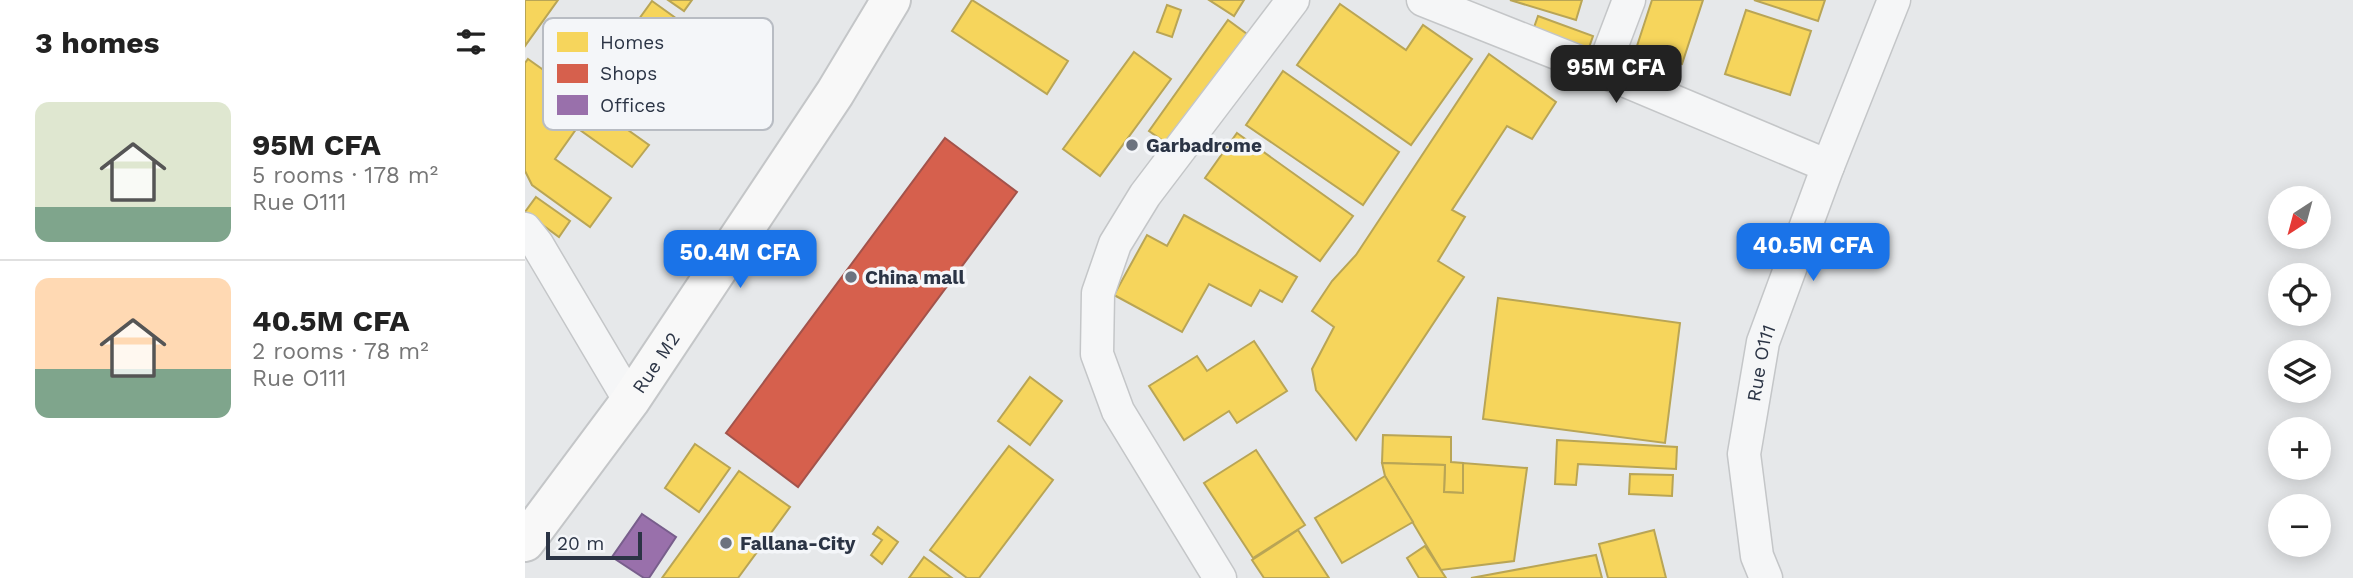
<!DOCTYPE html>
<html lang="en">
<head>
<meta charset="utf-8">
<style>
  body { margin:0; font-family:"Work Sans",sans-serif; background:#f6f6f6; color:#222; height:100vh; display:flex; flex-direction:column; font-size:26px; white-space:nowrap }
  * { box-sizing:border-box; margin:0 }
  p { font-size:23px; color:#767676 }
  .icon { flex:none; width:38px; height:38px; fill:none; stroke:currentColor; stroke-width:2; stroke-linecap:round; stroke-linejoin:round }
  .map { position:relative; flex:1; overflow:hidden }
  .side { display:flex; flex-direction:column; background:#fff; width:525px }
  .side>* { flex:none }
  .needle { width:46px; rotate:216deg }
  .buttons { position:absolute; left:1743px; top:186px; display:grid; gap:14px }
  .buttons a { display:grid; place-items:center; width:63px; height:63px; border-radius:50%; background:#fff; box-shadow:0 4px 18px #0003; font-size:35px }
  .scale { position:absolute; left:21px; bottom:18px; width:96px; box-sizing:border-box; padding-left:7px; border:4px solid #2b3445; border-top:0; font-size:19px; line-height:24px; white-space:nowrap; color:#2b3445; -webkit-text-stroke:5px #f4f6f9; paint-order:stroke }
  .price { position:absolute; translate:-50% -60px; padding:0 16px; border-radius:14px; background:#1a73e8; color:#fff; font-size:23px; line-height:46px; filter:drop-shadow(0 2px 4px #0008) }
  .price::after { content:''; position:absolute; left:50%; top:42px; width:21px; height:16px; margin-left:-10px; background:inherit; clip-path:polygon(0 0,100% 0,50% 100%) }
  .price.selected { background:#222; color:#fff }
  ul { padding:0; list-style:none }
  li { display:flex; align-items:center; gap:21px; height:175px; padding:0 35px }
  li+li { border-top:2px solid #e0e0e0 }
  li span { display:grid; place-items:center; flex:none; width:196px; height:140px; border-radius:14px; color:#555 }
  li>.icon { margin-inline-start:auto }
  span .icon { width:84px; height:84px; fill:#fffc; stroke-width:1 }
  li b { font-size:30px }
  h2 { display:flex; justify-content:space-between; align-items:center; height:84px; padding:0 35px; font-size:30px }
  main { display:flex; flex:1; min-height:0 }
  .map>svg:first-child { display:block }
  .homes { fill:#f6d55c; stroke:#b9a555; stroke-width:2 }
  .shops { fill:#d6604d; stroke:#a3534b; stroke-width:2 }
  .offices { fill:#9970ab; stroke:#785e8c; stroke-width:2 }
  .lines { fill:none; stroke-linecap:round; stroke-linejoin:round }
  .minor-casing { stroke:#c4c6c8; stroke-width:35 }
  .secondary-casing { stroke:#c4c6c8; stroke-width:42 }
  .minor { stroke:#f5f6f7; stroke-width:32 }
  .secondary { stroke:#f8f8f8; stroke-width:38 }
  .poi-dot { fill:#6c737f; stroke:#f4f6f9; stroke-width:2.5 }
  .labels { text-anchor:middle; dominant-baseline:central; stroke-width:7; stroke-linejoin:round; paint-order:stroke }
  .poi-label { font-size:19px; font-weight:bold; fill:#2b3445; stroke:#f4f6f9; text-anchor:start }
  .street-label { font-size:19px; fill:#2b3445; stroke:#f4f6f9 }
  .key { fill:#f4f6f9; stroke:#b8bcc3; stroke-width:2 }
  .key-label { font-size:19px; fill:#2b3445 }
</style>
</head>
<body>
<main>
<section class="side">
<h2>3 homes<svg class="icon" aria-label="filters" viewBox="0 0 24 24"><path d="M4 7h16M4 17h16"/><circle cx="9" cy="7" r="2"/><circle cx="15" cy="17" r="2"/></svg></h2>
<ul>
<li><span style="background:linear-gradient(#dfe7d0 75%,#7fa58c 0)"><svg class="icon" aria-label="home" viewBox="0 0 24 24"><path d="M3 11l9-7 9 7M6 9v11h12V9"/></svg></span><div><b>95M CFA</b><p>5 rooms · 178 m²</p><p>Rue O111</p></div></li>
<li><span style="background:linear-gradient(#ffd9b3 65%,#7fa58c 0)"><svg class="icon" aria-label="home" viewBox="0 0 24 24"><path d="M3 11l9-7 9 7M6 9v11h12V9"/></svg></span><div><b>40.5M CFA</b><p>2 rooms · 78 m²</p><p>Rue O111</p></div></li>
</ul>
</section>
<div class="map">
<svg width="1828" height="578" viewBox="0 0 1828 578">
  <rect width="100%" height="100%" fill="#e6e8ea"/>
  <g class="homes">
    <polygon points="0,0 33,0 0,46"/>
    <polygon points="143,0 167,0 159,11"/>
    <polygon points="447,0 543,61 522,94 427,31"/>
    <polygon points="684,0 719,0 709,16"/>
    <polygon points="985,0 1057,0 1051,20"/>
    <polygon points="1127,0 1178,0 1157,64 1111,49"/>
    <polygon points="1229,0 1300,0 1293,21"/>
    <polygon points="127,1 173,34 105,128 59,95"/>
    <polygon points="815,4 881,50 898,25 947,59 886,145 772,65"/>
    <polygon points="642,5 656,10 647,37 632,32"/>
    <polygon points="1221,10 1286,31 1265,95 1200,74"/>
    <polygon points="1013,16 1068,36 1061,56 1006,36"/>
    <polygon points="703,20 722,34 644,145 624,131"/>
    <polygon points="609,52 646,79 575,176 538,149"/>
    <polygon points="964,54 1031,102 1007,139 982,126 927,210 940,217 913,261 939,277 831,440 791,390 787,369 809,327 787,311 807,281 831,255"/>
    <polygon points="3,59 124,145 107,167 52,128 30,159 86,198 65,227 7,185 0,171 0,63"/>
    <polygon points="758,71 874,152 838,205 721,125"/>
    <polygon points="712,133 828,216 795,261 680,178"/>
    <polygon points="11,197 45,221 34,237 0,212"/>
    <polygon points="659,215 772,277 757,302 735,290 726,306 684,284 657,332 589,295 622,235 642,246"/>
    <polygon points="973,298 1155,323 1140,443 958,419"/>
    <polygon points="729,341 762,391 712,423 704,411 659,440 624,386 672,356 682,371"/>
    <polygon points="505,377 537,401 505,445 473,421"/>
    <polygon points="858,435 926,437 926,462 938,463 938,493 919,492 920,465 857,463"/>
    <polygon points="1032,440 1152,447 1151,469 1053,464 1051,485 1030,484"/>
    <polygon points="170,444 205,468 174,512 140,488"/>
    <polygon points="484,446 528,480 454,578 442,578 405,550"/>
    <polygon points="731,450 780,525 728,558 679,483"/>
    <polygon points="857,463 920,465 919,492 938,493 938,463 1002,468 989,561 916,570 860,476"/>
    <polygon points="214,471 265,507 213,578 137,578"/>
    <polygon points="1105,474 1148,475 1147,496 1104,494"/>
    <polygon points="860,476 888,522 817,563 790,518"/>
    <polygon points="353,527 373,542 357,564 346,555 357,540 348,534"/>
    <polygon points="773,530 804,578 739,578 727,560"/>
    <polygon points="1129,530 1141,578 1083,578 1074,544"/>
    <polygon points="900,546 921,578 894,578 882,558"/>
    <polygon points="1071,555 1077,578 946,578"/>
    <polygon points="399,557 427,578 384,578"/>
  </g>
  <polygon class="shops" points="420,138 492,192 273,487 201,433"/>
  <polygon class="offices" points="117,514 151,537 124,578 119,578 87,557"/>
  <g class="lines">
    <g class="minor-casing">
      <g id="minor">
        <polyline points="898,0 1077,71 1303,166"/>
        <polyline points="1077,71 1104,0"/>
        <polyline points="0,229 12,244 105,401"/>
        <polyline points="695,578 593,411 572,354 573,293 590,244 620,195 768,0"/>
        <path id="s1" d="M1241,578L1232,556L1219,454L1238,342L1303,166L1369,0"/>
      </g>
    </g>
    <g class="secondary-casing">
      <g id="secondary">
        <path id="s2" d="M0,542L105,401L310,93L366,0"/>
      </g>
    </g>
    <use href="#minor" class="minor"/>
    <use href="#secondary" class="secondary"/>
  </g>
  <g class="poi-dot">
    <circle cx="607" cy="145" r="7"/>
    <circle cx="326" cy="277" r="7"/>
    <circle cx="201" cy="543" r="7"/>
  </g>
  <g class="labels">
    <g class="poi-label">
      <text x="621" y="145">Garbadrome</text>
      <text x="340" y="277">China mall</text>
      <text x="215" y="543">Fallana-City</text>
    </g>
    <g class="street-label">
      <text stroke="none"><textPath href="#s2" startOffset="222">Rue M2</textPath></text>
      <text stroke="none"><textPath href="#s1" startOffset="219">Rue O111</textPath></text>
    </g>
  </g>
  <rect x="18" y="18" width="230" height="112" rx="10" class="key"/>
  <rect x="32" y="32" width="31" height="20" fill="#f6d55c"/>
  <rect x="32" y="64" width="31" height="19" fill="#d6604d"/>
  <rect x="32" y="95" width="31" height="20" fill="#9970ab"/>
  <g class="key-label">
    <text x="75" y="49">Homes</text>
    <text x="75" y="80">Shops</text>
    <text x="75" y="112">Offices</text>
  </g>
</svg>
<div class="buttons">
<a><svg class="needle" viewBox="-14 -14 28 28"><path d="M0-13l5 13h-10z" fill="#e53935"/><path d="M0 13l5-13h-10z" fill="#767676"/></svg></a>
<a><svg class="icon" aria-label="locate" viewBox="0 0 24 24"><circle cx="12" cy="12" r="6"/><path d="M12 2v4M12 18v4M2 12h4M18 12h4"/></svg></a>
<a><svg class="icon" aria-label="layers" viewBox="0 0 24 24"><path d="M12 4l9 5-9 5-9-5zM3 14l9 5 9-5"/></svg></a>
<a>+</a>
<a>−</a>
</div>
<div class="scale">20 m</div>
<b class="price selected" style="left:1091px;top:105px">95M CFA</b>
<b class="price" style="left:1288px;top:283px">40.5M CFA</b>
<b class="price" style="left:215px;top:290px">50.4M CFA</b>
</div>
</main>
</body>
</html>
